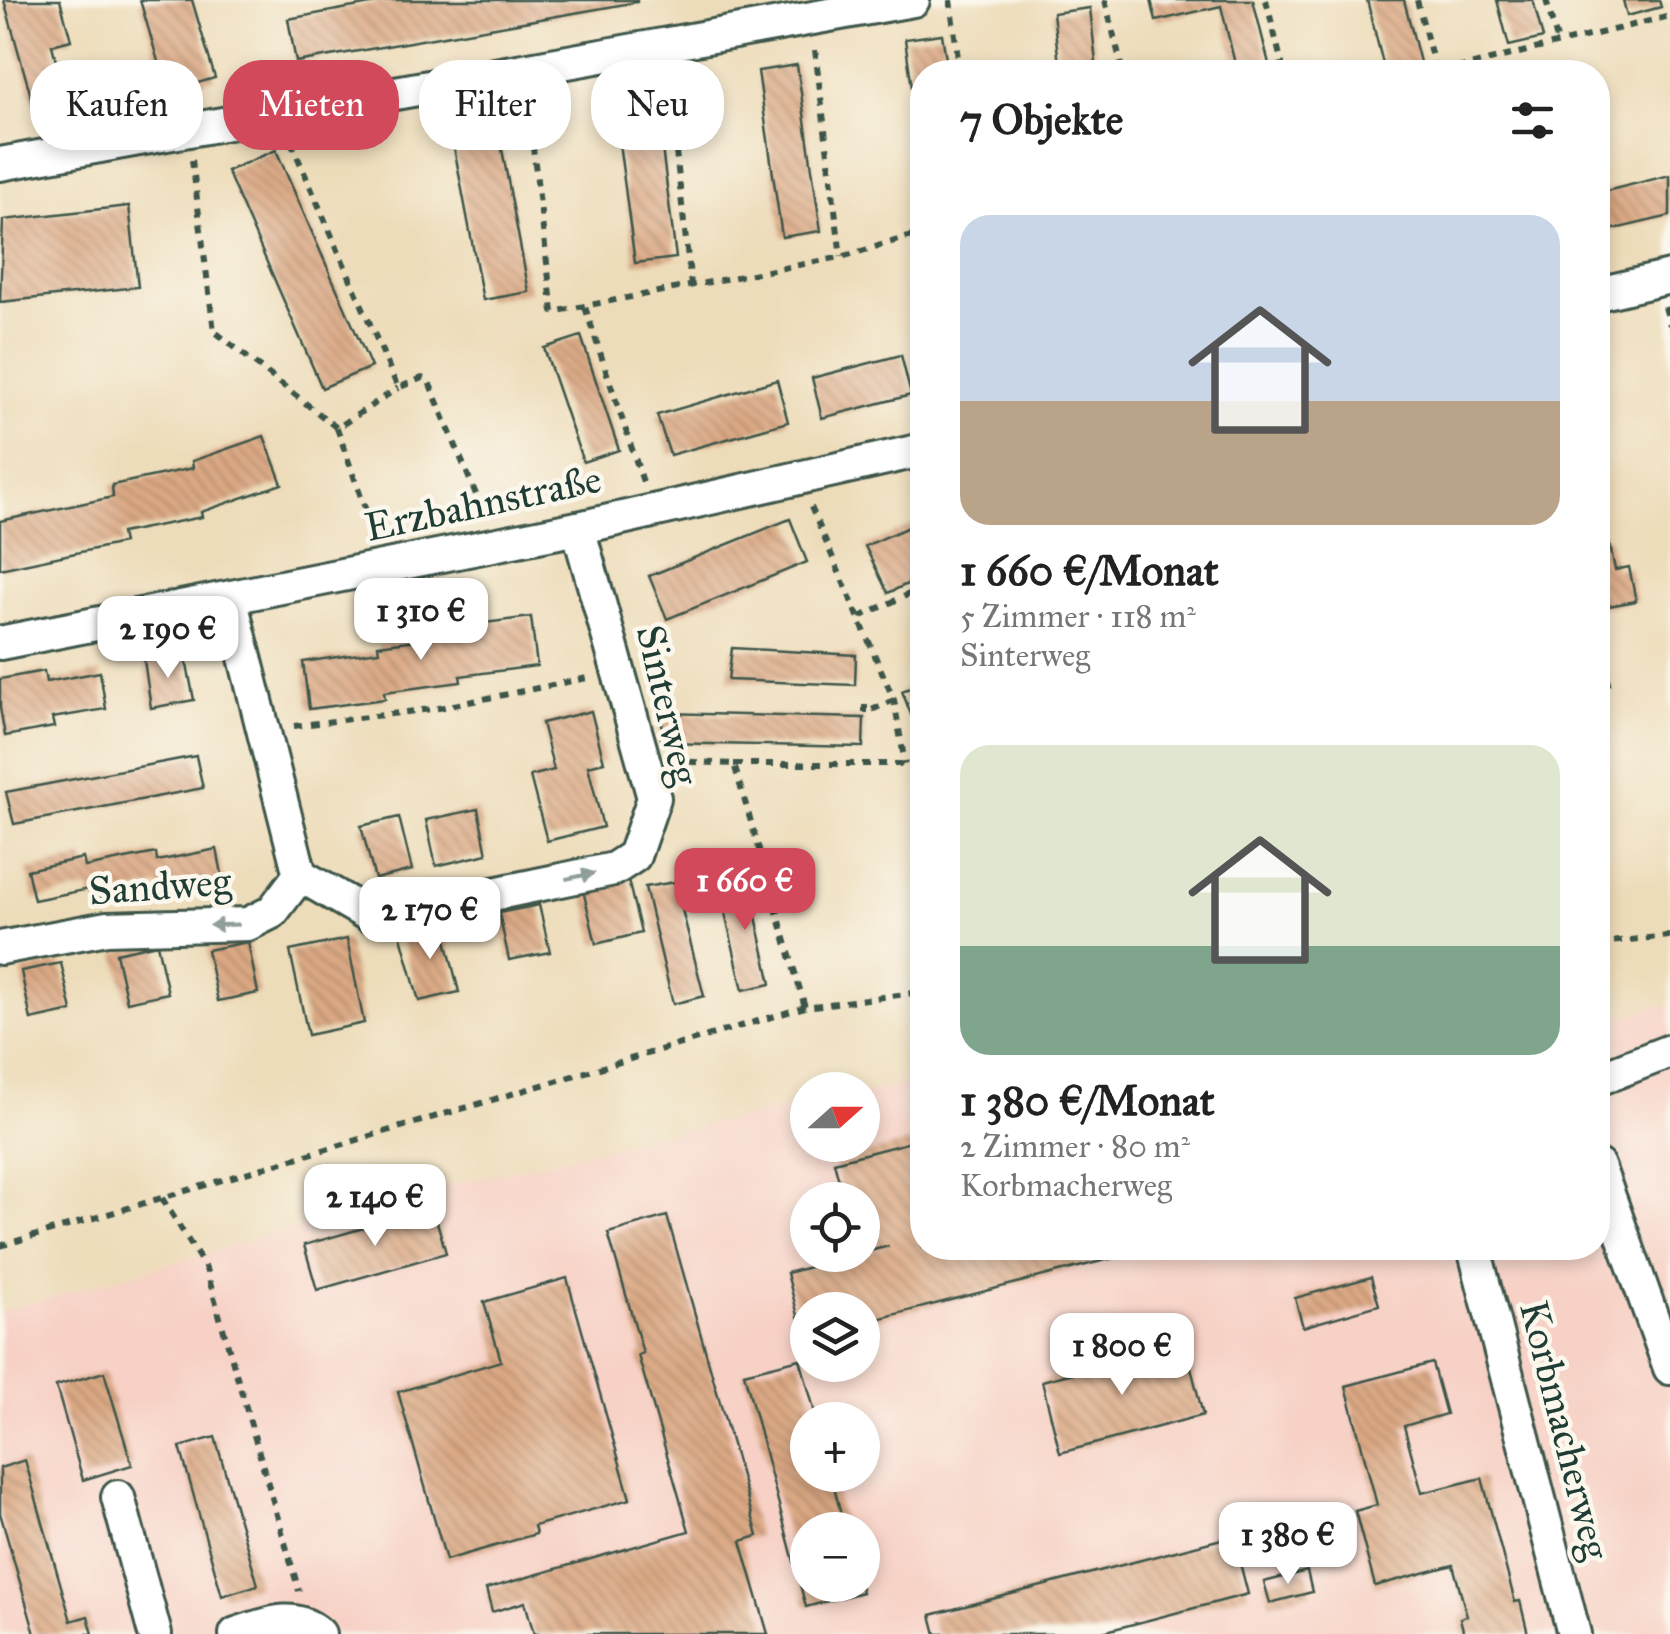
<!DOCTYPE html>
<html lang="de">
<head>
<meta charset="utf-8">
<style>
  body { margin:0; font-family:"IM FELL Great Primer",serif; background:#f6f6f6; color:#222; height:100vh; display:flex; flex-direction:column; font-size:38px; white-space:nowrap }
  * { box-sizing:border-box; margin:0 }
  p { font-size:32px; color:#767676 }
  .icon { flex:none; width:55px; height:55px; fill:none; stroke:currentColor; stroke-width:2; stroke-linecap:round; stroke-linejoin:round }
  .map { position:relative; flex:1; overflow:hidden }
  .side { position:absolute; left:910px; top:60px; width:700px; height:1200px; display:flex; flex-direction:column; background:#fff; border-radius:40px; box-shadow:0 5px 15px #0003 }
  .side>* { flex:none }
  .top-card { position:absolute; left:30px; top:60px; width:730px; height:90px; display:flex; gap:20px }
  .needle { width:65px; rotate:69deg }
  .buttons { position:absolute; left:790px; top:1072px; display:grid; gap:20px }
  .buttons a { display:grid; place-items:center; width:90px; height:90px; border-radius:50%; background:#fff; box-shadow:0 5px 15px #0003; font-size:50px }
  .price { position:absolute; translate:-50% -85px; padding:0 22px; border-radius:20px; background:#fff; color:#222; font-size:32px; line-height:65px; filter:drop-shadow(0 2px 5px #0008) }
  .price::after { content:''; position:absolute; left:50%; top:60px; width:30px; height:22px; margin-left:-15px; background:inherit; clip-path:polygon(0 0,100% 0,50% 100%) }
  .price.current { background:#d1495b; color:#fff }
  ul { padding:0; list-style:none }
  li { display:grid; align-content:center; gap:20px; height:530px; padding:0 50px }
  li span { display:grid; place-items:center; height:310px; border-radius:30px; color:#555 }
  li>.icon { margin-inline-start:auto }
  span .icon { width:180px; height:180px; fill:#fffc; stroke-width:1 }
  li b { font-size:42px }
  h2 { display:flex; justify-content:space-between; align-items:center; height:120px; padding:0 50px; font-size:42px }
  .pill { padding:0 35px; border-radius:40px; background:#fff; box-shadow:0 5px 15px #0003; font-size:35px; line-height:90px }
  .pill.current { background:#d1495b; color:#fff }
  .map>svg:first-child { display:block }
  .built { fill:#f7d1c6; fill-rule:evenodd }
  .building { fill:url(#building-back-hatch) }
  .lines { fill:none; stroke-linecap:round; stroke-linejoin:round }
  .minor-casing { stroke:#3e5548; stroke-width:38 }
  .path { stroke:#3e5548; stroke-width:6; stroke-dasharray:8 8; stroke-linecap:butt }
  .minor { stroke:#fff; stroke-width:32 }
  .oneway { fill:#8f9e9a }
  .labels { text-anchor:middle; dominant-baseline:central; stroke-width:9; stroke-linejoin:round; paint-order:stroke }
  .street-label { font-size:40px; fill:#1f3d34; stroke:#fbf7ec }
</style>
</head>
<body>
<div class="map">
<svg width="1670" height="1634" viewBox="0 0 1670 1634">
  <defs>
    <pattern id="building-back-hatch" width="6" height="6" patternUnits="userSpaceOnUse" patternTransform="scale(2.5)"><rect width="6" height="6" fill="#dca984"/><path d="M-1 5l2 2M0 0l6 6M5-1l2 2" fill="none" stroke="#b28b6d"/></pattern>
  </defs>
  <rect width="100%" height="100%" fill="#fbf7ec"/>
  <filter id="ink" filterUnits="userSpaceOnUse"><feTurbulence type="fractalNoise" baseFrequency=".01" numOctaves="2"/><feDisplacementMap in="SourceGraphic" scale="20" xChannelSelector="R" yChannelSelector="G"/><feConvolveMatrix kernelMatrix="1 2 1 2 8 2 1 2 1" color-interpolation-filters="sRGB"/></filter>
  <filter id="wash" filterUnits="userSpaceOnUse"><feTurbulence type="fractalNoise" baseFrequency=".0048" numOctaves="4" result="noise"/><feDisplacementMap in="SourceGraphic" scale="40" xChannelSelector="R" yChannelSelector="G"/><feGaussianBlur stdDeviation="2.25" result="paint"/><feColorMatrix in="noise" values="0 0 0 0 0 0 0 0 0 0 0 0 0 0 0 0 0 1.4 0 .05"/><feComposite in="paint" operator="in"/></filter>
  <g filter="url(#wash)">
    <rect width="100%" height="100%" fill="#eddcb9"/>
    <path class="built" d="M1670,1003V1634H0V1312L420,1192L671,1132L807,1104L808,1145H862L863,1093L922,1081V1248H1598V1024ZM808,1200H862V1255H808ZM808,1310H862V1365H808ZM808,1420H862V1475H808ZM808,1530H862V1585H808Z"/>
    <g id="blocks">
      <g class="building">
        <polygon points="4,0 60,0 71,40 52,45 62,86 82,80 89,104 37,118"/>
        <polygon points="140,0 192,0 215,78 167,92"/>
        <polygon points="392,0 637,0 637,2 296,62 288,19"/>
        <polygon points="1151,0 1253,0 1271,72 1237,72 1221,6 1156,21"/>
        <polygon points="1367,0 1404,0 1421,66 1385,72"/>
        <polygon points="1497,0 1533,0 1543,38 1509,46"/>
        <polygon points="1623,0 1659,0 1661,7 1627,16"/>
        <polygon points="1090,8 1097,72 1060,72 1053,13"/>
        <polygon points="942,34 948,72 922,72 920,144 905,39"/>
        <polygon points="797,65 821,231 782,237 758,71"/>
        <polygon points="654,85 676,258 635,263 612,90"/>
        <polygon points="498,128 529,292 483,300 452,137"/>
        <polygon points="276,150 371,367 322,388 227,171"/>
        <polygon points="1670,175 1670,216 1598,233 1598,193"/>
        <polygon points="129,206 138,287 0,302 3,220"/>
        <polygon points="581,336 619,450 583,462 544,348"/>
        <polygon points="901,355 911,395 822,418 812,378"/>
        <polygon points="777,380 788,422 670,455 657,415"/>
        <polygon points="264,436 282,484 201,512 202,517 121,533 123,543 0,569 0,521 113,497 112,485 193,468 192,461"/>
        <polygon points="790,519 807,562 667,619 649,576"/>
        <polygon points="922,521 922,577 888,593 865,546"/>
        <polygon points="1608,536 1615,570 1629,567 1636,601 1598,608 1598,538"/>
        <polygon points="531,617 537,666 460,676 461,682 384,692 385,699 309,709 303,662 379,651 378,645 455,635 454,627"/>
        <polygon points="1598,637 1610,684 1598,687"/>
        <polygon points="732,648 856,655 855,685 728,680"/>
        <polygon points="185,654 194,700 151,708 144,660"/>
        <polygon points="44,671 46,682 100,672 106,709 52,718 54,727 5,736 0,708 0,679"/>
        <polygon points="922,683 922,743 902,691"/>
        <polygon points="591,711 604,762 588,766 603,827 547,841 530,776 554,770 542,723"/>
        <polygon points="663,713 864,718 863,747 661,743"/>
        <polygon points="196,756 203,788 14,824 6,792"/>
        <polygon points="478,809 487,854 436,866 426,820"/>
        <polygon points="399,817 412,870 375,879 361,826"/>
        <polygon points="217,849 224,884 161,896 159,886 91,900 89,889 34,900 27,870 83,858 85,867 156,853 157,861"/>
        <polygon points="747,876 771,984 743,990 718,882"/>
        <polygon points="628,880 641,933 596,944 583,890"/>
        <polygon points="675,882 704,996 673,1004 645,887"/>
        <polygon points="539,905 550,952 509,960 499,913"/>
        <polygon points="442,924 459,992 419,1001 400,933"/>
        <polygon points="347,939 364,1023 308,1035 290,951"/>
        <polygon points="248,942 258,993 218,1001 207,950"/>
        <polygon points="157,944 168,993 127,1002 116,953"/>
        <polygon points="61,963 72,1011 31,1020 21,971"/>
        <polygon points="922,1139 922,1248 1148,1249 862,1323 862,1310 808,1310 808,1338 804,1339 787,1273 889,1246 862,1251 862,1200 844,1200 834,1162"/>
        <polygon points="433,1208 446,1253 317,1290 304,1245"/>
        <polygon points="667,1216 758,1536 741,1541 768,1634 534,1634 525,1602 492,1612 486,1589 689,1531 638,1355 643,1353 608,1233"/>
        <polygon points="1371,1277 1379,1305 1303,1327 1295,1298"/>
        <polygon points="567,1278 630,1499 534,1526 536,1534 446,1560 398,1392 501,1361 484,1302"/>
        <polygon points="1185,1344 1203,1415 1060,1453 1042,1381"/>
        <polygon points="800,1359 817,1420 808,1420 808,1475 831,1475 845,1530 808,1530 808,1585 860,1585 862,1592 806,1607 744,1373"/>
        <polygon points="1432,1363 1446,1414 1404,1426 1422,1493 1482,1478 1515,1602 1520,1601 1528,1634 1464,1634 1460,1618 1467,1616 1453,1565 1375,1586 1355,1511 1377,1505 1346,1386"/>
        <polygon points="104,1372 132,1465 83,1480 56,1386"/>
        <polygon points="215,1437 258,1585 222,1596 180,1447"/>
        <polygon points="25,1460 71,1621 88,1616 93,1634 35,1634 0,1513 0,1468"/>
        <polygon points="1233,1536 1248,1594 1095,1634 936,1634 931,1615"/>
        <polygon points="1307,1571 1312,1592 1270,1603 1264,1582"/>
      </g>
    </g>
  </g>
  <g filter="url(#ink)">
    <use href="#blocks" fill-opacity="0" stroke="#3e5548" stroke-width="2.5"/>
    <g class="lines">
      <g class="minor-casing">
        <g id="minor">
          <polyline points="0,164 913,0"/>
          <polyline points="1598,294 1670,277"/>
          <polyline points="230,598 300,875 369,915 387,916 614,869 634,856 654,798 578,528"/>
          <polyline points="0,643 578,528 922,450"/>
          <polyline points="0,948 107,928 248,924 272,912 300,875"/>
          <polyline points="1598,1079 1670,1051"/>
          <polyline points="1598,1166 1670,1368"/>
          <polyline points="1474,1248 1574,1634"/>
          <polyline points="118,1497 155,1634"/>
          <path d="M236,1634C266,1625 293,1611 319,1634"/>
        </g>
      </g>
      <g class="path">
        <polyline points="950,0 960,72"/>
        <polyline points="1105,0 1123,72"/>
        <polyline points="1266,0 1284,72"/>
        <polyline points="1417,0 1436,72"/>
        <polyline points="1546,0 1558,43"/>
        <polyline points="815,50 841,257"/>
        <polyline points="667,72 691,285"/>
        <polyline points="1441,72 1670,16"/>
        <polyline points="527,98 553,312 841,257 922,233"/>
        <polyline points="291,142 398,388 422,378 429,382 485,516"/>
        <polyline points="192,160 214,331 337,428 398,388"/>
        <polyline points="585,307 643,482"/>
        <polyline points="1665,307 1670,325"/>
        <polyline points="337,428 376,540"/>
        <polyline points="811,507 894,700 905,764"/>
        <polyline points="860,617 922,588"/>
        <polyline points="865,705 865,713 894,700"/>
        <polyline points="294,726 439,708 592,677"/>
        <polyline points="674,761 734,764 805,1007"/>
        <polyline points="734,764 922,764"/>
        <polyline points="1598,943 1670,936"/>
        <polyline points="162,1198 206,1269 299,1591"/>
        <polyline points="0,1246 805,1007 922,992"/>
      </g>
      <use href="#minor" class="minor"/>
    </g>
    <defs><path id="oneway-solid" d="M-6-.8H1V-3.2L6.5 0L1 3.2V.8H-6Z" transform="scale(2.5)"/></defs>
    <g class="oneway">
      <use href="#oneway-solid" transform="translate(580 876) rotate(-12)"/>
      <use href="#oneway-solid" transform="translate(224 925) rotate(178)"/>
    </g>
  </g>
  <g class="labels">
    <g class="street-label">
      <text transform="translate(483 503) rotate(-12)">Erzbahnstraße</text>
      <text transform="translate(668 705) rotate(77)">Sinterweg</text>
      <text transform="translate(160 886) rotate(-4)">Sandweg</text>
      <text transform="translate(1565 1430) rotate(76)">Korbmacherweg</text>
    </g>
  </g>
</svg>
<div class="buttons">
<a><svg class="needle" viewBox="-14 -14 28 28"><path d="M0-13l5 13h-10z" fill="#e53935"/><path d="M0 13l5-13h-10z" fill="#767676"/></svg></a>
<a><svg class="icon" aria-label="locate" viewBox="0 0 24 24"><circle cx="12" cy="12" r="6"/><path d="M12 2v4M12 18v4M2 12h4M18 12h4"/></svg></a>
<a><svg class="icon" aria-label="layers" viewBox="0 0 24 24"><path d="M12 4l9 5-9 5-9-5zM3 14l9 5 9-5"/></svg></a>
<a>+</a>
<a>−</a>
</div>
<b class="price" style="left:421px;top:663px">1 310 €</b>
<b class="price" style="left:168px;top:681px">2 190 €</b>
<b class="price current" style="left:745px;top:933px">1 660 €</b>
<b class="price" style="left:430px;top:962px">2 170 €</b>
<b class="price" style="left:375px;top:1249px">2 140 €</b>
<b class="price" style="left:1122px;top:1398px">1 800 €</b>
<b class="price" style="left:1288px;top:1587px">1 380 €</b>
<div class="top-card">
<a class="pill">Kaufen</a>
<a class="pill current">Mieten</a>
<a class="pill">Filter</a>
<a class="pill">Neu</a>
</div>
<section class="side">
<h2>7 Objekte<svg class="icon" aria-label="filters" viewBox="0 0 24 24"><path d="M4 7h16M4 17h16"/><circle cx="9" cy="7" r="2"/><circle cx="15" cy="17" r="2"/></svg></h2>
<ul>
<li><span style="background:linear-gradient(#c9d6e8 60%,#b9a48a 0)"><svg class="icon" aria-label="home" viewBox="0 0 24 24"><path d="M3 11l9-7 9 7M6 9v11h12V9"/></svg></span><div><b>1 660 €/Monat</b><p>5 Zimmer · 118 m²</p><p>Sinterweg</p></div></li>
<li><span style="background:linear-gradient(#dfe7d0 65%,#7fa58c 0)"><svg class="icon" aria-label="home" viewBox="0 0 24 24"><path d="M3 11l9-7 9 7M6 9v11h12V9"/></svg></span><div><b>1 380 €/Monat</b><p>2 Zimmer · 80 m²</p><p>Korbmacherweg</p></div></li>
</ul>
</section>
</div>
</body>
</html>
